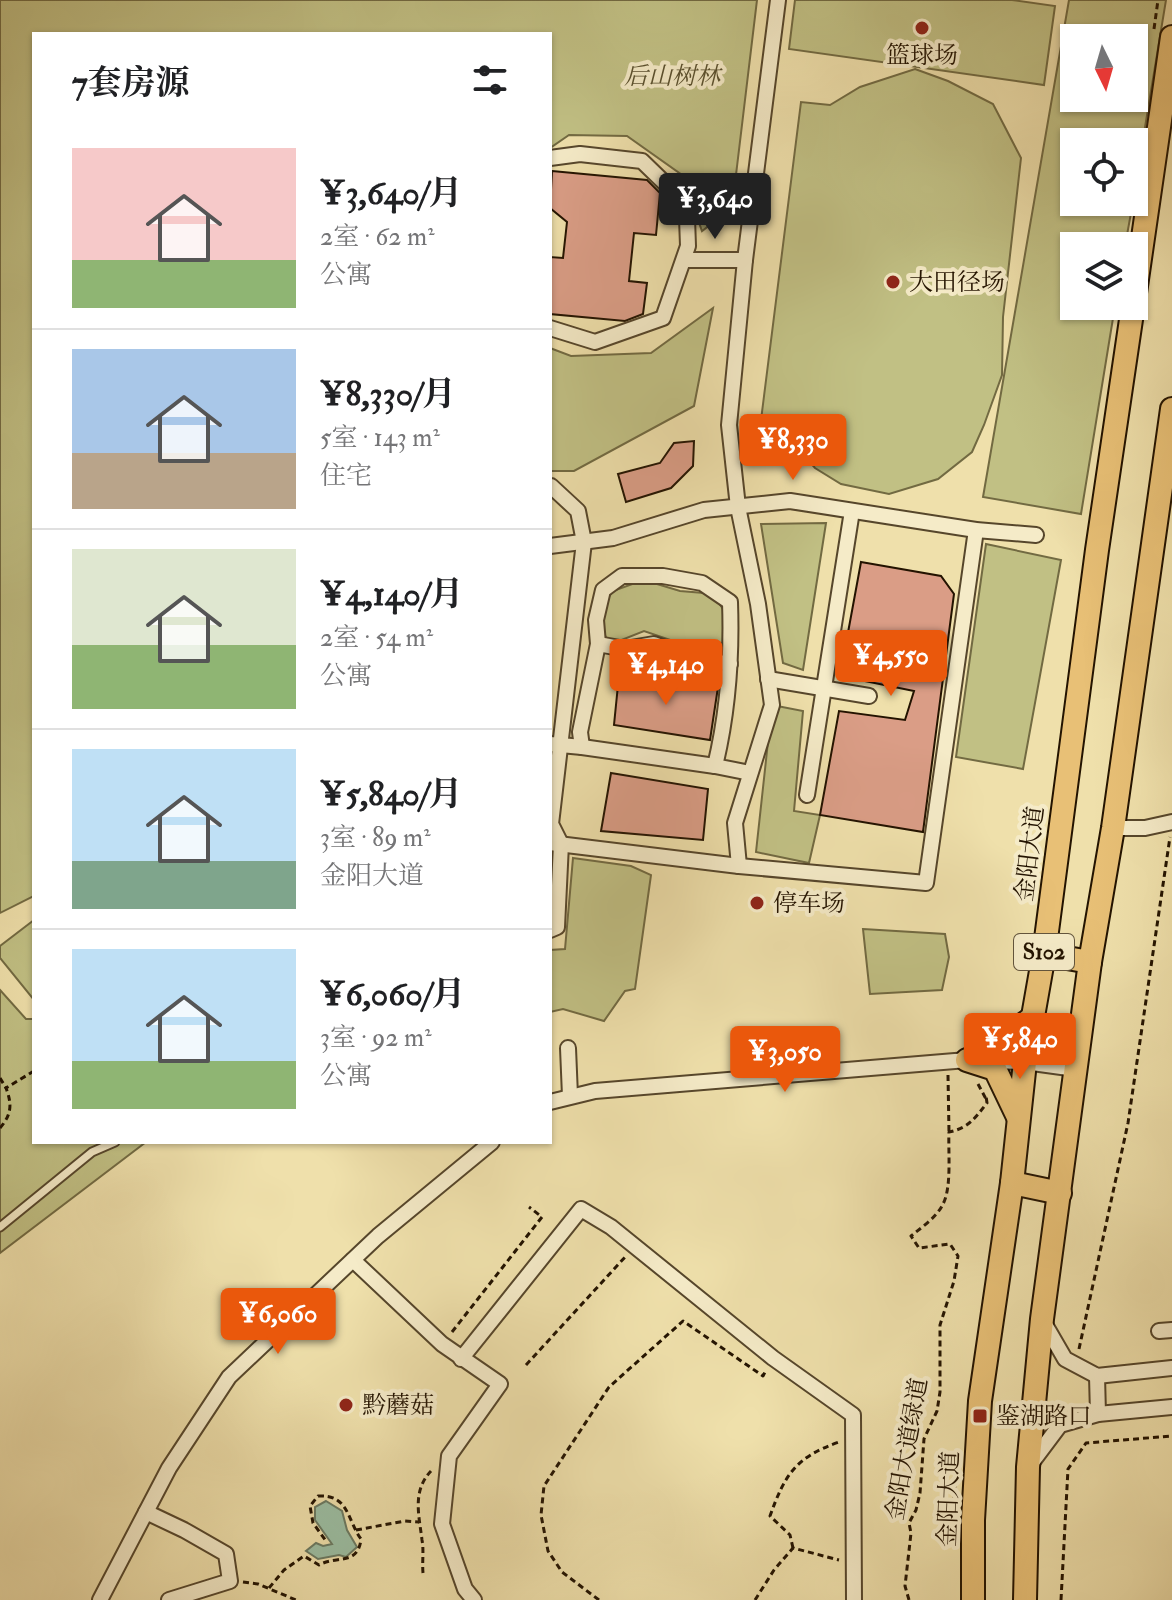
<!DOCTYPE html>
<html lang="zh">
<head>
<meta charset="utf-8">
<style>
  body { margin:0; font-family:"IM FELL Double Pica","Noto Serif SC",serif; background:#f6f6f6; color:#202124; height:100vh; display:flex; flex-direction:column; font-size:30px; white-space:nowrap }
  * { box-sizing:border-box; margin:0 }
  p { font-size:26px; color:#757577 }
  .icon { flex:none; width:44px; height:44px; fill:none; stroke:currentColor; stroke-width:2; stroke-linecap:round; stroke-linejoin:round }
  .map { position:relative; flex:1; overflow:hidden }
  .panel { position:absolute; left:32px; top:32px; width:520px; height:1112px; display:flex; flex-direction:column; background:#fff; border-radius:0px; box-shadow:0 2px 6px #0004 }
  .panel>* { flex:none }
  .needle { width:52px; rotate:175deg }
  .buttons { position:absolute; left:1060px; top:24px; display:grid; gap:16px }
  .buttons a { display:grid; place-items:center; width:88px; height:88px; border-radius:0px; background:#fff; box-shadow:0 2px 6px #0004; font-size:40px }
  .price { position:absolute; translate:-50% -68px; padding:0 18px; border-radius:8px; background:#ea580c; color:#fff; font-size:26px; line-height:52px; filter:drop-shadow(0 2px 4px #0008) }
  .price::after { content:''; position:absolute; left:50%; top:48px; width:24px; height:18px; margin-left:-12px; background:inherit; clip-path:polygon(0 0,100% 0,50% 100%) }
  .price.current { background:#222; color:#fff }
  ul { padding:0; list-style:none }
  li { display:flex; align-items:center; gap:24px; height:200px; padding:0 40px }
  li+li { border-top:2px solid #e0e0e0 }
  li span { display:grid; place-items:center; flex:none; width:224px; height:160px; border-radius:0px; color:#555 }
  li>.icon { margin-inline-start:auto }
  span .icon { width:96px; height:96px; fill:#fffc; stroke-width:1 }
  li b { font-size:34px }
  h2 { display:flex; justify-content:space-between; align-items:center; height:96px; padding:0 40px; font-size:34px }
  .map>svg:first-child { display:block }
  .green { fill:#c1c084; stroke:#726a42; stroke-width:2; fill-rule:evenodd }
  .water { fill:#9bbea3; stroke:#6b7a62; stroke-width:2 }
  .building { fill:#da9d86; stroke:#231300; stroke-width:2 }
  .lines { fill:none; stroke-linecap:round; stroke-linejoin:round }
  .service-casing { stroke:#56462b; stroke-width:11 }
  .minor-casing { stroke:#56462b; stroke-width:18 }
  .primary-casing { stroke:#231300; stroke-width:26 }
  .path { stroke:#231300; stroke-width:3; stroke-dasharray:6 4; stroke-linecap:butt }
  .service { stroke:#f5ebc8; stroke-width:7 }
  .minor { stroke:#f5ebc8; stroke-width:14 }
  .primary { stroke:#e8c076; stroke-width:22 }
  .poi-dot { fill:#8f2418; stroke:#f5ebc8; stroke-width:3 }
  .labels { text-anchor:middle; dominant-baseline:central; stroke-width:8; stroke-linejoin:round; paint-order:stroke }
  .shield { fill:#f5ebc8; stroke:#62543c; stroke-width:2 }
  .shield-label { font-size:22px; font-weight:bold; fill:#231300 }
  .poi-label { font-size:24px; fill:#231300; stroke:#f5ebc8; text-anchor:start }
  .park-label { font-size:24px; font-style:italic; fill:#5a502e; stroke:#f5ebc8 }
  .street-label { font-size:24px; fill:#231300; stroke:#f5ebc8 }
</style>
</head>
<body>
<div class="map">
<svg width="1172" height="1600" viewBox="0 0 1172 1600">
  <rect width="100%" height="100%" fill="#efe0ab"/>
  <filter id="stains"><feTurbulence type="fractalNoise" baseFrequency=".0025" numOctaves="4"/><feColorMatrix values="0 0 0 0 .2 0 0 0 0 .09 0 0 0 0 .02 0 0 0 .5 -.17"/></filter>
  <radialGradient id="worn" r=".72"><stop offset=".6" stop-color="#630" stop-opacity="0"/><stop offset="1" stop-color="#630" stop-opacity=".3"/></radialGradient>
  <g class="green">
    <polygon points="0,0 757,0 732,208 702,231 682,175 627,136 569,135 550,148 550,34 34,34 34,896 0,913"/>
    <polygon points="795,0 1012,0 1055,6 1044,85 789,49"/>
    <path d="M1069,0H1166L1134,194V142H1074V202H1133L1125,246H1074V306H1115L1081,514L983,497ZM1074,38H1134V98H1074Z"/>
    <polygon points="915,69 948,81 993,104 1021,158 1003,317 1002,375 984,425 972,452 938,479 889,494 841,484 815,468 787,435 760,428 801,102 830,105 860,87"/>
    <polygon points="713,308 694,406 574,471 550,471 550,348 571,356 651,353"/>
    <polygon points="826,523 803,670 783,663 761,524"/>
    <polygon points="986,544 1061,560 1023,769 956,757"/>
    <polygon points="635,583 657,584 680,591 704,593 718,602 728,616 725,643 685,645 644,631 609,645 602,628 601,608 613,591"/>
    <polygon points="772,705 803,711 794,811 820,815 809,863 756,852"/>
    <polygon points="573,858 631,866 651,875 635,989 625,991 604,1021 563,1009 550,1012 550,950 565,949"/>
    <polygon points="34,920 34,1000 0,958 0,946"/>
    <polygon points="863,929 945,934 949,957 942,990 870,994"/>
    <polygon points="0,990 26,1019 34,1019 34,1142 146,1142 0,1253"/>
  </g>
  <polygon class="water" points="326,1501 342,1511 347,1530 357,1547 346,1557 339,1555 318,1559 306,1551 316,1543 323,1546 332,1544 315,1520 315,1507"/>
  <g class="building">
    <polygon points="552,171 647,180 660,193 656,235 634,233 629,281 647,283 643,314 625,321 550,314 550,257 563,258 567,222 550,208"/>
    <polygon points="694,441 693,466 671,488 626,502 618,474 660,463 674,443"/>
    <polygon points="861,562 941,576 954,594 923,832 820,815 839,711 905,720 914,691 840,676"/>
    <polygon points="619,675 718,687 710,740 614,725"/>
    <polygon points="611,773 708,789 703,840 601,831"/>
  </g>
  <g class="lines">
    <g class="service-casing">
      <polyline id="service" points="0,1227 92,1152 115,1142"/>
    </g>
    <g class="minor-casing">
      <g id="minor">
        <polyline points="550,158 580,154 642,161 676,194 687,218 688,246 663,318 595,342 550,328"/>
        <polyline points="685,260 745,260"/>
        <polyline points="550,546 613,538 704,510 790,501 976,530 1036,535"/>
        <polyline points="598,644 625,649 654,644 684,655 730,664"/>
        <polyline points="768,679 869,696"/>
        <path d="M550,744L582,747L580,732L598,644L596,620L603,590L622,576H663L702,583L730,602C732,658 728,712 715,766L750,773"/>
        <polyline points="582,747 715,766"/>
        <polyline points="807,795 852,511"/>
        <polyline points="1113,828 1145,828 1172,822"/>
        <polyline points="550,843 739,866 926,883 976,530"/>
        <polyline points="739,866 735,823 772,705 758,604 738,507 729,425 745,260 778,0"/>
        <polyline points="550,930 557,927 561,844 551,824 584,542 578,511 551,486"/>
        <polyline points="568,1048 570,1096"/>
        <polyline points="983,1061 1025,1062 1076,1069"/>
        <polyline points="550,1102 595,1091 967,1060 999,1043"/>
        <polyline points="353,1260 442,1344 500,1384 449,1456 442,1524 465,1589 474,1600"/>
        <polyline points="1043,1321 1065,1359 1097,1376 1172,1368"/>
        <polyline points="1159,1331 1172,1330"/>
        <polyline points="461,1359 581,1209 611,1227 773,1358 853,1415 854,1600"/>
        <polyline points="1097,1376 1098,1414"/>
        <polyline points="1030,1465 1060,1425 1098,1414 1172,1407"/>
        <polyline points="146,1512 184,1530 226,1554 230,1581 169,1600"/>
        <polyline points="100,1600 169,1468 229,1377 378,1236 492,1142"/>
      </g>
    </g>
    <g class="primary-casing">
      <g id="primary">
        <polyline points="1134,300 1172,37"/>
        <polyline points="1044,954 1090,962"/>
        <polyline points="999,1043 1032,1018"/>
        <polyline points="967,1060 995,1069 1018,1117"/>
        <polyline points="1012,1183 1060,1193"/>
        <polyline points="973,1600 973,1520 980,1401 1012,1183 1025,1062 1044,954 1097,550 1133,306"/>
        <polyline points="1025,1600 1028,1467 1042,1319 1090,962 1113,828 1172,409"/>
      </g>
    </g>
    <g class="path">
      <polyline points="1154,29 1158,0"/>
      <polyline points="948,1075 949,1132"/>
      <polyline points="0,1078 6,1088"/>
      <polyline points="978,1084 986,1099"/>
      <path d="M0,1128C12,1114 12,1104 6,1088L34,1071"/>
      <polyline points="452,1332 542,1217 529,1207"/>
      <polyline points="1079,1349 1128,1123 1170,837"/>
      <polyline points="526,1365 626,1256"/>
      <polyline points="953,1520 956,1464"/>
      <polyline points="356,1530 405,1521 419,1522"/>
      <path d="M793,1548L790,1535L770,1516C785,1474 796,1457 839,1442"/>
      <path d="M423,1573C422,1562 424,1550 422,1540C419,1515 412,1491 431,1471"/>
      <polyline points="243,1582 258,1584 296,1600"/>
      <path d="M269,1588L284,1570L304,1556L319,1565C337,1555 358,1566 361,1539C347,1520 349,1494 318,1496L310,1506L313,1523L326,1541"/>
      <polyline points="599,1600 562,1572 548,1551 541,1515 544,1486 609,1387 683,1321 763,1376 765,1372"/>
      <polyline points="755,1600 774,1570 793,1548 839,1560"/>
      <path d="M909,1600L905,1586L911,1533L909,1523L916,1510L920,1493L924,1439L937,1411L940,1392V1325L954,1281L958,1256L950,1244L919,1248L911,1236C922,1227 937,1217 943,1204C952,1187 948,1151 949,1132C969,1128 975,1118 987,1103L986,1096"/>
      <polyline points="1061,1600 1068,1469 1086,1443 1172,1436"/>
    </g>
    <use href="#service" class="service"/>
    <use href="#minor" class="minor"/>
    <use href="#primary" class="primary"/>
  </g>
  <g class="poi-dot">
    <circle cx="922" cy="28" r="8"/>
    <circle cx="893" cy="282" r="8"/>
    <circle cx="757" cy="903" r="8"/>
    <circle cx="346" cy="1405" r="8"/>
    <rect x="972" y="1408" width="16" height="16" rx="4"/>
  </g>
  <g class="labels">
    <rect class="shield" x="1014" y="934" width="60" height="36" rx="6"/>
    <g class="shield-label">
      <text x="1044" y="952">S102</text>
    </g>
    <g class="poi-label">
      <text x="922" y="55" text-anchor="middle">篮球场</text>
      <text x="909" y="282">大田径场</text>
      <text x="773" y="903">停车场</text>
      <text x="362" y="1405">黔蘑菇</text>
      <text x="996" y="1416">鉴湖路口</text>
    </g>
    <g class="park-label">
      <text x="672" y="76">后山树林</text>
    </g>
    <g class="street-label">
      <text transform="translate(1030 854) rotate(-83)">金阳大道</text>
      <text transform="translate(907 1449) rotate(-80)">金阳大道绿道</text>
      <text transform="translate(949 1499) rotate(-88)">金阳大道</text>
    </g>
  </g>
  <rect width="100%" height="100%" filter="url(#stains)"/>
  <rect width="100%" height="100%" fill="url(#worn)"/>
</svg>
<div class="buttons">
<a><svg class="needle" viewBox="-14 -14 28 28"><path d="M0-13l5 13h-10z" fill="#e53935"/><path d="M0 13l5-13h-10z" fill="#757577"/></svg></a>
<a><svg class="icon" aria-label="locate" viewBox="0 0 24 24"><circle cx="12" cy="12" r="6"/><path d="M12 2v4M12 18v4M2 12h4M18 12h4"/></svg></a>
<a><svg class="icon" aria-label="layers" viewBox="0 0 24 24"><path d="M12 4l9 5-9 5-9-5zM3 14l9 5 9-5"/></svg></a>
</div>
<b class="price current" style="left:715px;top:241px">¥3,640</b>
<b class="price" style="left:793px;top:482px">¥8,330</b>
<b class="price" style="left:891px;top:698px">¥4,550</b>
<b class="price" style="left:666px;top:707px">¥4,140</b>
<b class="price" style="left:1020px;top:1081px">¥5,840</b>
<b class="price" style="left:785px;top:1094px">¥3,050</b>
<b class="price" style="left:278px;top:1356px">¥6,060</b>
<section class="panel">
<h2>7套房源<svg class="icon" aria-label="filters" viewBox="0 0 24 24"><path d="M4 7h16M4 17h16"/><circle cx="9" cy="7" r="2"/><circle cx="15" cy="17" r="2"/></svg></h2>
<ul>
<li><span style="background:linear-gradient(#f6c9c9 70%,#8fb573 0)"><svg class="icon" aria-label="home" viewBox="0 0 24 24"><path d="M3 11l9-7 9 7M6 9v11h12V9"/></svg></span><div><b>¥3,640/月</b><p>2室 · 62 m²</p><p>公寓</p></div></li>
<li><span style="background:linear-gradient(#a9c7e8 65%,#b9a48a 0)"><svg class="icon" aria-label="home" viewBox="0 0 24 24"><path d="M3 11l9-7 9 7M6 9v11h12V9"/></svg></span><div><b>¥8,330/月</b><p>5室 · 143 m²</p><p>住宅</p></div></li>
<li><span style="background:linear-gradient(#dfe7d0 60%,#8fb573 0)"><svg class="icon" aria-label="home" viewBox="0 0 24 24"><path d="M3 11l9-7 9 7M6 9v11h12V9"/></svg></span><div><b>¥4,140/月</b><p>2室 · 54 m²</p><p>公寓</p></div></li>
<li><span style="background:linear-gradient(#bfe0f5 70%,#7fa58c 0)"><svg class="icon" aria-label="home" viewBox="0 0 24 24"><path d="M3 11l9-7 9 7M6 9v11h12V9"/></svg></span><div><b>¥5,840/月</b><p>3室 · 89 m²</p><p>金阳大道</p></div></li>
<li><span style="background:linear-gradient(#bfe0f5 70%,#8fb573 0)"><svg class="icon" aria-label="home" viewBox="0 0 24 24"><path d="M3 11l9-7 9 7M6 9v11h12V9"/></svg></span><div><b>¥6,060/月</b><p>3室 · 92 m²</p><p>公寓</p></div></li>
</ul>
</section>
</div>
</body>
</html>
